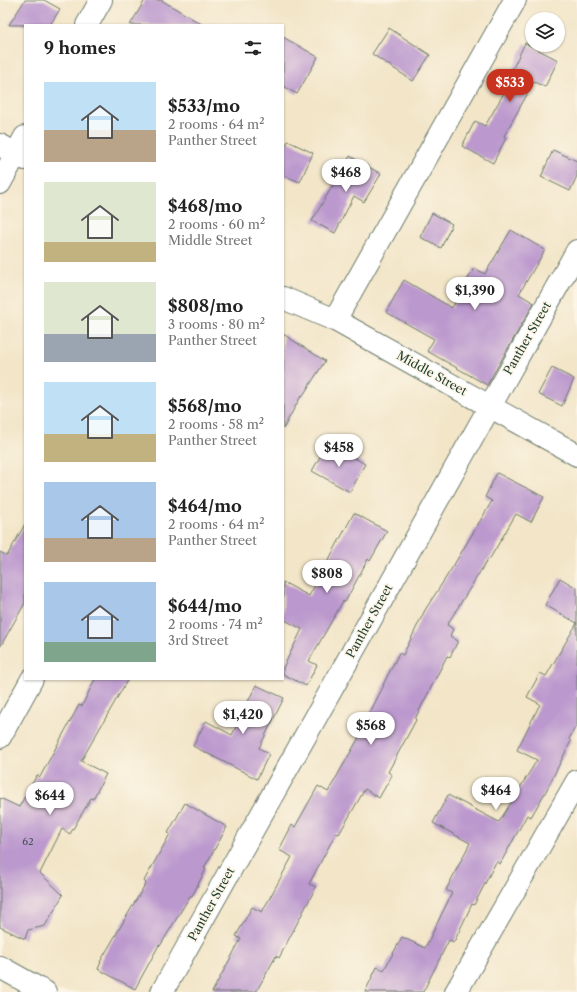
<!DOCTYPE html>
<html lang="en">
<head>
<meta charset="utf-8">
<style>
  body { margin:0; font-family:"Libre Caslon Text",serif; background:#f6f6f6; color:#222; height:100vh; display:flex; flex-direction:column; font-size:15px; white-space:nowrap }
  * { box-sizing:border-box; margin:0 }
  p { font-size:13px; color:#767676 }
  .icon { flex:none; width:22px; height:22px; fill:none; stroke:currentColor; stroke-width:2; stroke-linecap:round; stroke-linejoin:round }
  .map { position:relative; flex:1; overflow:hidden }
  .sheet { position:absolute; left:24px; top:24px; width:260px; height:656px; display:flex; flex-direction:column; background:#fff; border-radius:0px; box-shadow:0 1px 3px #0004 }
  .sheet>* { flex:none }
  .fabs { position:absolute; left:525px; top:12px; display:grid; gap:8px }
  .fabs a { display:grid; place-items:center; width:40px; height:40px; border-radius:50%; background:#fff; box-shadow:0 1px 3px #0004; font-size:20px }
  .price { position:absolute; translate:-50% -34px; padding:0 9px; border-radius:14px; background:#fff; color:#222; font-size:13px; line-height:26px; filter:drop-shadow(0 1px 2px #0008) }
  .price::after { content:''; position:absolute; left:50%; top:24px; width:12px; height:9px; margin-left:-6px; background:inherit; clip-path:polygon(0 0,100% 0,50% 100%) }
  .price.selected { background:#c8321e; color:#fff }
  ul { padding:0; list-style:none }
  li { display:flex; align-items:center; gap:12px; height:100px; padding:0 20px }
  li span { display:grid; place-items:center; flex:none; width:112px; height:80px; border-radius:0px; color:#555 }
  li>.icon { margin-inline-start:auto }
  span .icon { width:48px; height:48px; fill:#fffc; stroke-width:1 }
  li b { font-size:17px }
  h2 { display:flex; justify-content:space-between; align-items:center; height:48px; padding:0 20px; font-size:17px }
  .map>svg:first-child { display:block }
  .building { fill:#bb98ce }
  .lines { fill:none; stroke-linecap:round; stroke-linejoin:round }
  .minor-casing { stroke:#697868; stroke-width:24 }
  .minor { stroke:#fff; stroke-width:22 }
  .labels { text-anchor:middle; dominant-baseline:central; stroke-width:3; stroke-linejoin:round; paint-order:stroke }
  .number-label { font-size:10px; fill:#46545a }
  .street-label { font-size:12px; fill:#1f3d34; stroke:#fcf5e5 }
</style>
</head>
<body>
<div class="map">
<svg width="577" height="992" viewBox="0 0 577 992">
  <rect width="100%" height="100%" fill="#fcf5e5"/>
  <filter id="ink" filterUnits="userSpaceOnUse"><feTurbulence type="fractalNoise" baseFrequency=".025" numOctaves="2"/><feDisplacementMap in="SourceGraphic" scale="8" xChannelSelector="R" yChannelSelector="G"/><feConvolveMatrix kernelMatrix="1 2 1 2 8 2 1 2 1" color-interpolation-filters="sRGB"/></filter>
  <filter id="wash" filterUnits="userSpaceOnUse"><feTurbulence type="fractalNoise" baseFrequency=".012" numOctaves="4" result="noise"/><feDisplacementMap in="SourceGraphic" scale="16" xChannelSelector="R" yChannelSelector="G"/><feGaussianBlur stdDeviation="0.9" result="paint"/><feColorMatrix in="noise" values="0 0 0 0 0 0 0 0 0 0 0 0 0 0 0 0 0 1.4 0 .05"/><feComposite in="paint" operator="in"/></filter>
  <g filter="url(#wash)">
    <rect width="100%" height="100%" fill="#f2e5c8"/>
    <g id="blocks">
      <g class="building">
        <polygon points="25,0 44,0 60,9 50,25 9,25"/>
        <polygon points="145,0 161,0 203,25 130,25"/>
        <polygon points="389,28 430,55 413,81 372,54"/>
        <polygon points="283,37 318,57 297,94 283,86"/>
        <polygon points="525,43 558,60 545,87 534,82 504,136 506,138 493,163 462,146 475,121 485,126 516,72 512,70"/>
        <polygon points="288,141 313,153 300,182 283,175 283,152"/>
        <polygon points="553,150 577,161 577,176 570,191 541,177"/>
        <polygon points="350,156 381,174 364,202 354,196 335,233 312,221"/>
        <polygon points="432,213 452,224 441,248 420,237"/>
        <polygon points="511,230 545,250 519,294 534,303 487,385 427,351 434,339 386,312 404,280 452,308 474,268 485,274"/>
        <polygon points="283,334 325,361 302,397 301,396 283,429"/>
        <polygon points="552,368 574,379 562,406 538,394"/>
        <polygon points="328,443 365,464 350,492 312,471"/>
        <polygon points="497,473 544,497 531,522 516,514 489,560 488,559 447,625 453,629 450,636 458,641 450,657 447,656 415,719 416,720 388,772 392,775 379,798 365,789 339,834 336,833 309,884 316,887 279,958 276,956 256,992 212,992 241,939 236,936 252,907 262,912 292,857 279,850 292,825 295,827 318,786 328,792 366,725 364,724 384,685 383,685 399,653 403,655 425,610 452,568 492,501 485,497"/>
        <polygon points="354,513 387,531 370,561 368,559 345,602 343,601 309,661 317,665 306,686 283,674 283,668 302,629 283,619 283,582 309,596"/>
        <polygon points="25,524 25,603 0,647 0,552 7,556"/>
        <polygon points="560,578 577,588 577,724 569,739 571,741 546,791 531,817 527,815 500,864 496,862 474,905 472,904 454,942 449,940 423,992 365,992 377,967 384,970 402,937 425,948 452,893 446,890 470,843 433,823 448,795 499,822 537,760 517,750 540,704 527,697 540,673 546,676 577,623 545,605"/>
        <polygon points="95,679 128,679 81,761 106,774 93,799 91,798 70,834 62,829 40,873 63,895 45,926 28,930 25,939 0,927 0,798 19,807 37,775 40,777 79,705 82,706"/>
        <polygon points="256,685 284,698 259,748 269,754 257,779 193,746 206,721 232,735"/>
        <polygon points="185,803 227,827 204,868 206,869 192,896 190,896 160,946 159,945 135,989 98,969 101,962 100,962 146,883 144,881 170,834 168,833"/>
      </g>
    </g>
  </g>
  <g filter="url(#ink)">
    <use href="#blocks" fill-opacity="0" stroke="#697868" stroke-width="1"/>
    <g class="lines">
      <g class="minor-casing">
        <g id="minor">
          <polyline points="87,25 101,0"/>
          <polyline points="0,145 25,159"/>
          <polyline points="0,183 25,137"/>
          <polyline points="283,298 335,320 577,455"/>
          <polyline points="335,320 515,0"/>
          <polyline points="0,737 32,679"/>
          <polyline points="0,967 45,992"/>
          <polyline points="162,992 577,251"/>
          <polyline points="456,992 577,781"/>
        </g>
      </g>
      <use href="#minor" class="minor"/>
    </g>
  </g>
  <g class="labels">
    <g class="number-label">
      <text x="28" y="841">62</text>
    </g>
    <g class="street-label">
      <text transform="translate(527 338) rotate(-60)">Panther Street</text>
      <text transform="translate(432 373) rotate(29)">Middle Street</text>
      <text transform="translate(369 621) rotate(-61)">Panther Street</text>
      <text transform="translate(211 904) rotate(-61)">Panther Street</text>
    </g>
  </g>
</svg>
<div class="fabs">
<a><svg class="icon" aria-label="layers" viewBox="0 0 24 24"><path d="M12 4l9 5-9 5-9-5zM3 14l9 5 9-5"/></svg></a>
</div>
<b class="price selected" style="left:510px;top:103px">$533</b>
<b class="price" style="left:346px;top:193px">$468</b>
<b class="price" style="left:475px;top:311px">$1,390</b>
<b class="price" style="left:339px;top:468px">$458</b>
<b class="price" style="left:327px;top:594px">$808</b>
<b class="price" style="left:243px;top:735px">$1,420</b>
<b class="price" style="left:371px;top:746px">$568</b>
<b class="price" style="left:496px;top:811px">$464</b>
<b class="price" style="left:50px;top:816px">$644</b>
<section class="sheet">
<h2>9 homes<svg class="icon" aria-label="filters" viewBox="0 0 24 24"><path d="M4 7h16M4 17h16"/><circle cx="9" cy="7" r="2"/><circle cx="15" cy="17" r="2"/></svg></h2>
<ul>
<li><span style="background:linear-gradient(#bfe0f5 60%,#b9a48a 0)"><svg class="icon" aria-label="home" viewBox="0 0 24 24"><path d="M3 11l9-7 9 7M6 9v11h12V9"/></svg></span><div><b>$533/mo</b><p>2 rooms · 64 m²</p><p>Panther Street</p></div></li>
<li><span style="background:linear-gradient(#dfe7d0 75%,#c2b280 0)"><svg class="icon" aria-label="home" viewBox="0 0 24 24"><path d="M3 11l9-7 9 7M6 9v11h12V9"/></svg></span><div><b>$468/mo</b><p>2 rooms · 60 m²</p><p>Middle Street</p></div></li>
<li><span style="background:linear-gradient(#dfe7d0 65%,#9aa5b1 0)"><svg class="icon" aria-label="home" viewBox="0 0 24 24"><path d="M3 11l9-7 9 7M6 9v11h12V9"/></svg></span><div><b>$808/mo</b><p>3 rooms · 80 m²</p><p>Panther Street</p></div></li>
<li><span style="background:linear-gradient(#bfe0f5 65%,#c2b280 0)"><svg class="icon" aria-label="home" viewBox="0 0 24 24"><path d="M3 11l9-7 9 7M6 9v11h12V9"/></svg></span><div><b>$568/mo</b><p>2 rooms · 58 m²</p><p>Panther Street</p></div></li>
<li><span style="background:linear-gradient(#a9c7e8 70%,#b9a48a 0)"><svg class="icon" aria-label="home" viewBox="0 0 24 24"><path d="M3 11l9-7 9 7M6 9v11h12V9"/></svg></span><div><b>$464/mo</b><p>2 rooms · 64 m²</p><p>Panther Street</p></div></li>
<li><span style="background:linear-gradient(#a9c7e8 75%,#7fa58c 0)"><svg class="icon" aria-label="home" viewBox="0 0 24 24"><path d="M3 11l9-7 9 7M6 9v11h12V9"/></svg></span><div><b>$644/mo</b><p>2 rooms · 74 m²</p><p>3rd Street</p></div></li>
</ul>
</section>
</div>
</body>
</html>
